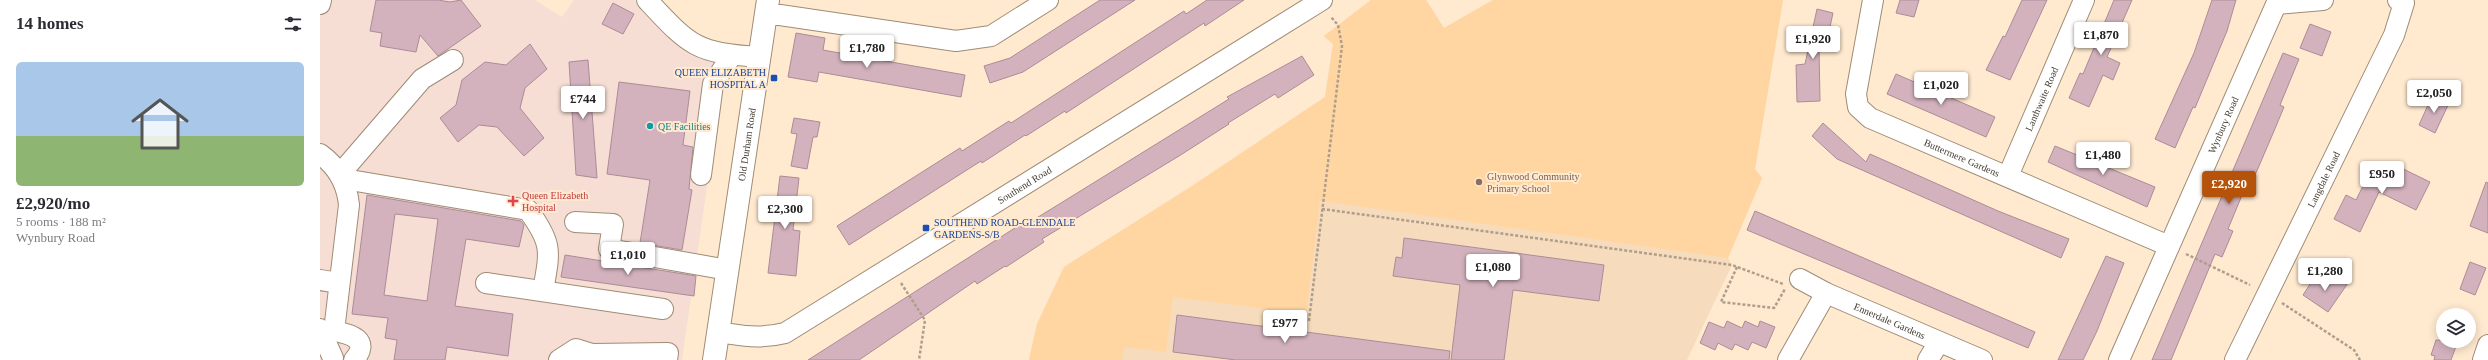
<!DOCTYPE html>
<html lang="en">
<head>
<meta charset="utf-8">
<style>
  body { margin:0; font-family:Georgia,serif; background:#f7f7f7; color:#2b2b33; height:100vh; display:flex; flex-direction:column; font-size:15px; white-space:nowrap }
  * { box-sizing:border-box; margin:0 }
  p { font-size:13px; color:#7c7c81 }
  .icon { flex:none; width:22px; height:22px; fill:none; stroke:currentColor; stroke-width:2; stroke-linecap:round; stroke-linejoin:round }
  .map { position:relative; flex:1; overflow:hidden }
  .side { display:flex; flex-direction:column; background:#fff; width:320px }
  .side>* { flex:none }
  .tools { position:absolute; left:2116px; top:308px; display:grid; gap:8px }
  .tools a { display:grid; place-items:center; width:40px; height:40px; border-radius:50%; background:#fff; box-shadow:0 2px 10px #0003; font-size:20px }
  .price { position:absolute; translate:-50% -34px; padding:0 9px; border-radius:4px; background:#fff; color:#222; font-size:13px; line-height:26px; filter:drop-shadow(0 1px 2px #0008) }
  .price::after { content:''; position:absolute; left:50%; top:24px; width:12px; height:9px; margin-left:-6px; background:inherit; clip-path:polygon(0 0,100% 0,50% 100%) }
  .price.current { background:#b45309; color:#fff }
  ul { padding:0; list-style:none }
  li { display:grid; align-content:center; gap:8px; height:212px; padding:0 16px }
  li span { display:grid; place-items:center; height:124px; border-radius:6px; color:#555 }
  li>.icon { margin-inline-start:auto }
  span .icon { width:72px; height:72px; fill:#fffc; stroke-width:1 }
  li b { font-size:17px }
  h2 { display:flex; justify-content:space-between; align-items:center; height:48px; padding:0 16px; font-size:17px }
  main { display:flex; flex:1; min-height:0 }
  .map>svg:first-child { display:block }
  .built { fill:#f6dcbc }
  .medical { fill:#f6ded4 }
  .green { fill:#ffd6a2 }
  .building { fill:#d3b2be; stroke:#ab8c97; fill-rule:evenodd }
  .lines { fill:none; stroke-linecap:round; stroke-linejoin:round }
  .minor-casing { stroke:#9f8c75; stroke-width:22 }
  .major-casing { stroke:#9f8c75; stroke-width:24 }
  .path { stroke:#ae9e8b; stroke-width:2.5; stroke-dasharray:3 2; stroke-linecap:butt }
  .minor { stroke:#fff; stroke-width:20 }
  .major { stroke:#fff; stroke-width:22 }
  .transit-dot { fill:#1a4fb4; stroke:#ffead0; stroke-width:1.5 }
  .culture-dot { fill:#0f9aa8; stroke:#ffead0; stroke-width:1.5 }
  .education-dot { fill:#8d6e63; stroke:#ffead0; stroke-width:1.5 }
  .health-dot { fill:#e0444e; stroke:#ffead0; stroke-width:1.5 }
  .labels { text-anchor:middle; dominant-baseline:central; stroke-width:4; stroke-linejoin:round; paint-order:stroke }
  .transit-label { font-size:10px; fill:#164399; stroke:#ffead0; text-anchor:end }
  .street-label { font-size:10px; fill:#423a30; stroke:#ffead0 }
  .culture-label { font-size:10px; fill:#0d838f; stroke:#ffead0; text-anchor:start }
  .education-label { font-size:10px; fill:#785e54; stroke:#ffead0; text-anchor:start }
  .health-label { font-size:10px; fill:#be3a42; stroke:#ffead0; text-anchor:start }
</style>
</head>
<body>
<main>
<section class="side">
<h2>14 homes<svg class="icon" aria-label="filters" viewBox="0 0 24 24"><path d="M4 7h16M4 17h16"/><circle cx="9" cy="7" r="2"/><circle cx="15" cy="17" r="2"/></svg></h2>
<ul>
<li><span style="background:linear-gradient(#a9c7e8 60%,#8fb573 0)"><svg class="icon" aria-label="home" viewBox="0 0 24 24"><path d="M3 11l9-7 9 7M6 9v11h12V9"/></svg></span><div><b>£2,920/mo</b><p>5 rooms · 188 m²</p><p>Wynbury Road</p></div></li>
</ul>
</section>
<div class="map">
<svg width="2168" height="360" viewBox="0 0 2168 360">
  <rect width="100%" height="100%" fill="#ffead0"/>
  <polygon class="built" points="1051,0 1106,0 1124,28 1173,0 1463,0 1435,169 1442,178 1408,258 1412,265 1367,360 709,360 717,324 744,267 872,186 1005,97 1013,44 1004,36"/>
  <polygon class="medical" points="0,0 215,0 242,17 254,0 314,0 349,32 404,69 362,360 0,360"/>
  <polygon class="green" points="1051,0 1106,0 1124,28 1173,0 1463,0 1435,169 1442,178 1408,258 1000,201 986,314 853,297 846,352 804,347 802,360 709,360 717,324 744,267 872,186 1005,97 1013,44 1004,36"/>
  <g class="building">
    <polygon points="56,0 118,0 130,2 141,0 161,26 118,56 100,35 96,52 60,46 62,33 50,31"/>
    <polygon points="780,0 815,0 703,72 670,83 664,66 690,58"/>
    <polygon points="887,0 924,0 885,26 884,23 746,113 745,111 706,136 705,135 662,163 661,161 529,245 517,226 640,148 642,151 689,121 691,123 864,11 866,14"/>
    <polygon points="1580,0 1599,0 1594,17 1576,13"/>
    <polygon points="1702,0 1727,0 1690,80 1666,70 1683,36 1685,37"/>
    <polygon points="1794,0 1812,0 1787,57 1800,63 1793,80 1783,75 1769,107 1749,98 1760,73 1763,74"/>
    <polygon points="1892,0 1916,0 1907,31 1875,108 1873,107 1855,148 1835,139 1874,53"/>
    <polygon points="293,3 314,14 303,34 282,24"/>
    <polygon points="1497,9 1513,13 1505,50 1499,49 1500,101 1477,102 1476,65 1485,64"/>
    <polygon points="1990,24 2011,32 2002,56 1980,48"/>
    <polygon points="476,33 505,38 503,50 645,75 641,97 499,72 497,82 468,77"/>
    <polygon points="210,44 227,69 205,88 200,108 224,138 204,156 177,127 159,125 138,142 120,118 136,105 142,80 165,62 186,65"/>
    <polygon points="1963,53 1979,59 1960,105 1964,107 1954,131 1936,173 1932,171 1908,229 1913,231 1902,257 1895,254 1851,360 1832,360"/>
    <polygon points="982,56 994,75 958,98 955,94 908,123 909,124 859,156 722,239 724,242 686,267 685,266 657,284 655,281 539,360 488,360 709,219 710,222 741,203 909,99 907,97"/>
    <polygon points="268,60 276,164 277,178 256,175 249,62"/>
    <polygon points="1576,74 1675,117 1666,137 1567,94"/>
    <polygon points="299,82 370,91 363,145 373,147 369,189 372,190 362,250 320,243 330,180 287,174"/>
    <polygon points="2112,96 2129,103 2115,133 2099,125"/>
    <polygon points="474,118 500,122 497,137 493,137 487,169 471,166 477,134 471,133"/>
    <polygon points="1503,123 1546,162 1550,154 1678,211 1749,239 1741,258 1517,159 1492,136"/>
    <polygon points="1735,146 1835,187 1827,207 1728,162"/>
    <polygon points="2077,166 2110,182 2096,210 2059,192 2040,232 2014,219 2026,195 2036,200 2052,168 2071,177"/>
    <polygon points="460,176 479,178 473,230 480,231 476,276 448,273"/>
    <polygon points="2166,182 2168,183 2168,233 2150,226"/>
    <path d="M47,195L201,221L204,225L199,247L146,239L135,306L193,314L188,356L127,347L125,360H74L77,340L65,338L68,318L32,314ZM75,214L118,219L107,301L64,295Z"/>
    <polygon points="1435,211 1715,332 1708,348 1427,230"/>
    <polygon points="1084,238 1284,265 1279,301 1193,290 1184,360 1131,360 1140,285 1073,276 1076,257 1082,258"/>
    <polygon points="245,255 376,276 374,296 241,277"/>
    <polygon points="1786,256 1804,263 1777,331 1763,360 1738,360"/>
    <polygon points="2150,262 2166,268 2155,295 2140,289"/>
    <polygon points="2016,275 2028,283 2008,312 1983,295 1994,278 2008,287"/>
    <polygon points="857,315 1130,351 1129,360 916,360 853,352"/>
    <polygon points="1407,321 1422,328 1425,321 1438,327 1440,321 1455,327 1446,348 1432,342 1428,350 1415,344 1412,350 1398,343 1395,350 1380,343 1389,322 1404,328"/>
    <polygon points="2116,340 2138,341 2131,360 2114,360 2115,356 2111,355"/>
  </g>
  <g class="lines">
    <g class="minor-casing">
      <g id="minor">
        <path d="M327,0C370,46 375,53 440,57"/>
        <path id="s1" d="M1553,0L1536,94L1538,107L1550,118L1849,246"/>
        <polyline points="0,4 1,0"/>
        <polyline points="1957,4 2003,0"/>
        <polyline points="446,15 460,15 636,41 671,36 728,0"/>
        <path d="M0,154C18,167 27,184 29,205L14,331C31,334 51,340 34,360"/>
        <polyline points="20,174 102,79 133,60"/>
        <polyline points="381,175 393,84 412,55"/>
        <path id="s2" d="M1688,176L1764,0"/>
        <path d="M24,179L208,210C233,244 230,251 223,291"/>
        <polyline points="255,222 293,224 289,249 408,270"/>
        <path id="s3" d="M1480,279L1506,293L1662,360"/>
        <polyline points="0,280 19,283"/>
        <polyline points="166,283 343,309"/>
        <polyline points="0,329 13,358"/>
        <path id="s4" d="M398,332C422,336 441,339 465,333L1002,0"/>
        <polyline points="239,360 256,349 272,354 348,353 347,360"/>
        <polyline points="1468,360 1506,293"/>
        <polyline points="1608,360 1619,342"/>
        <path id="s5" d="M1799,360L1958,0"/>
        <path id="s6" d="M1915,360L2074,35L2084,3L2078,0"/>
        <polyline points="2163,360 2168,345"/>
      </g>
    </g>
    <g class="major-casing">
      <g id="major">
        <path id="s7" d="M394,360L448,0"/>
      </g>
    </g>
    <g class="path">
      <polyline points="1002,209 1412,265 1463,284"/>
      <polyline points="1866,254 1930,285"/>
      <polyline points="1417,267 1401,302 1454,308 1465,289"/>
      <polyline points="581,283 605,320 599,360"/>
      <polyline points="1962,303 2034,350 2040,360"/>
      <polyline points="989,321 1022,46 1018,25 1011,17"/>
    </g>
    <use href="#minor" class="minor"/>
    <use href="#major" class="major"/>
  </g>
  <g class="transit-dot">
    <rect x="450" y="74" width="8" height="8" rx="2"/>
    <rect x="602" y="224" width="8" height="8" rx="2"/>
  </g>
  <circle class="culture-dot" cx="330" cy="126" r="4"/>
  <circle class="education-dot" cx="1159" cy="182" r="4"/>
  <path class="health-dot" d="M191 195h4v4h4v4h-4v4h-4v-4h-4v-4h4z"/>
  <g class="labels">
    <g class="transit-label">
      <text x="446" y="72">QUEEN ELIZABETH<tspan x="446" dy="12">HOSPITAL A</tspan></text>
      <text x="614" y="222" text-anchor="start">SOUTHEND ROAD-GLENDALE<tspan x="614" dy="12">GARDENS-S/B</tspan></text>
    </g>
    <g class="street-label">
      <text stroke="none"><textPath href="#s2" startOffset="84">Lanthwaite Road</textPath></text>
      <text stroke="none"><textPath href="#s5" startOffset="257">Wynbury Road</textPath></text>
      <text stroke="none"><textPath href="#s7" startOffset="218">Old Durham Road</textPath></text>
      <text stroke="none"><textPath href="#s1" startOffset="225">Buttermere Gardens</textPath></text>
      <text stroke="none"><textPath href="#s6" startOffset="201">Langdale Road</textPath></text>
      <text stroke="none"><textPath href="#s4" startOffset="349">Southend Road</textPath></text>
      <text stroke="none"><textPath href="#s3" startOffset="99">Ennerdale Gardens</textPath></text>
    </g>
    <g class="culture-label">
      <text x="338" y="126">QE Facilities</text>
    </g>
    <g class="education-label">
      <text x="1167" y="176">Glynwood Community<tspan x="1167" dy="12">Primary School</tspan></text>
    </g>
    <g class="health-label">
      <text x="202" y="195">Queen Elizabeth<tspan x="202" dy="12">Hospital</tspan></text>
    </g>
  </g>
</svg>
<div class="tools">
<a><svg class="icon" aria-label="layers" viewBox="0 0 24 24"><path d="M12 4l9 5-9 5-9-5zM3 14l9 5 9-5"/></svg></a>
</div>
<b class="price" style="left:1781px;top:56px">£1,870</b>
<b class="price" style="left:1493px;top:60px">£1,920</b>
<b class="price" style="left:547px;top:69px">£1,780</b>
<b class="price" style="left:1621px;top:106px">£1,020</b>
<b class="price" style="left:2114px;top:114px">£2,050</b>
<b class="price" style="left:263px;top:120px">£744</b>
<b class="price" style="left:1783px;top:176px">£1,480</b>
<b class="price" style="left:2062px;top:195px">£950</b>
<b class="price current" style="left:1909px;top:205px">£2,920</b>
<b class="price" style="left:465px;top:230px">£2,300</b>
<b class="price" style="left:308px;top:276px">£1,010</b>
<b class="price" style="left:1173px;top:288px">£1,080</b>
<b class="price" style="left:2005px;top:292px">£1,280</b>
<b class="price" style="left:965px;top:344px">£977</b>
</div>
</main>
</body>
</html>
